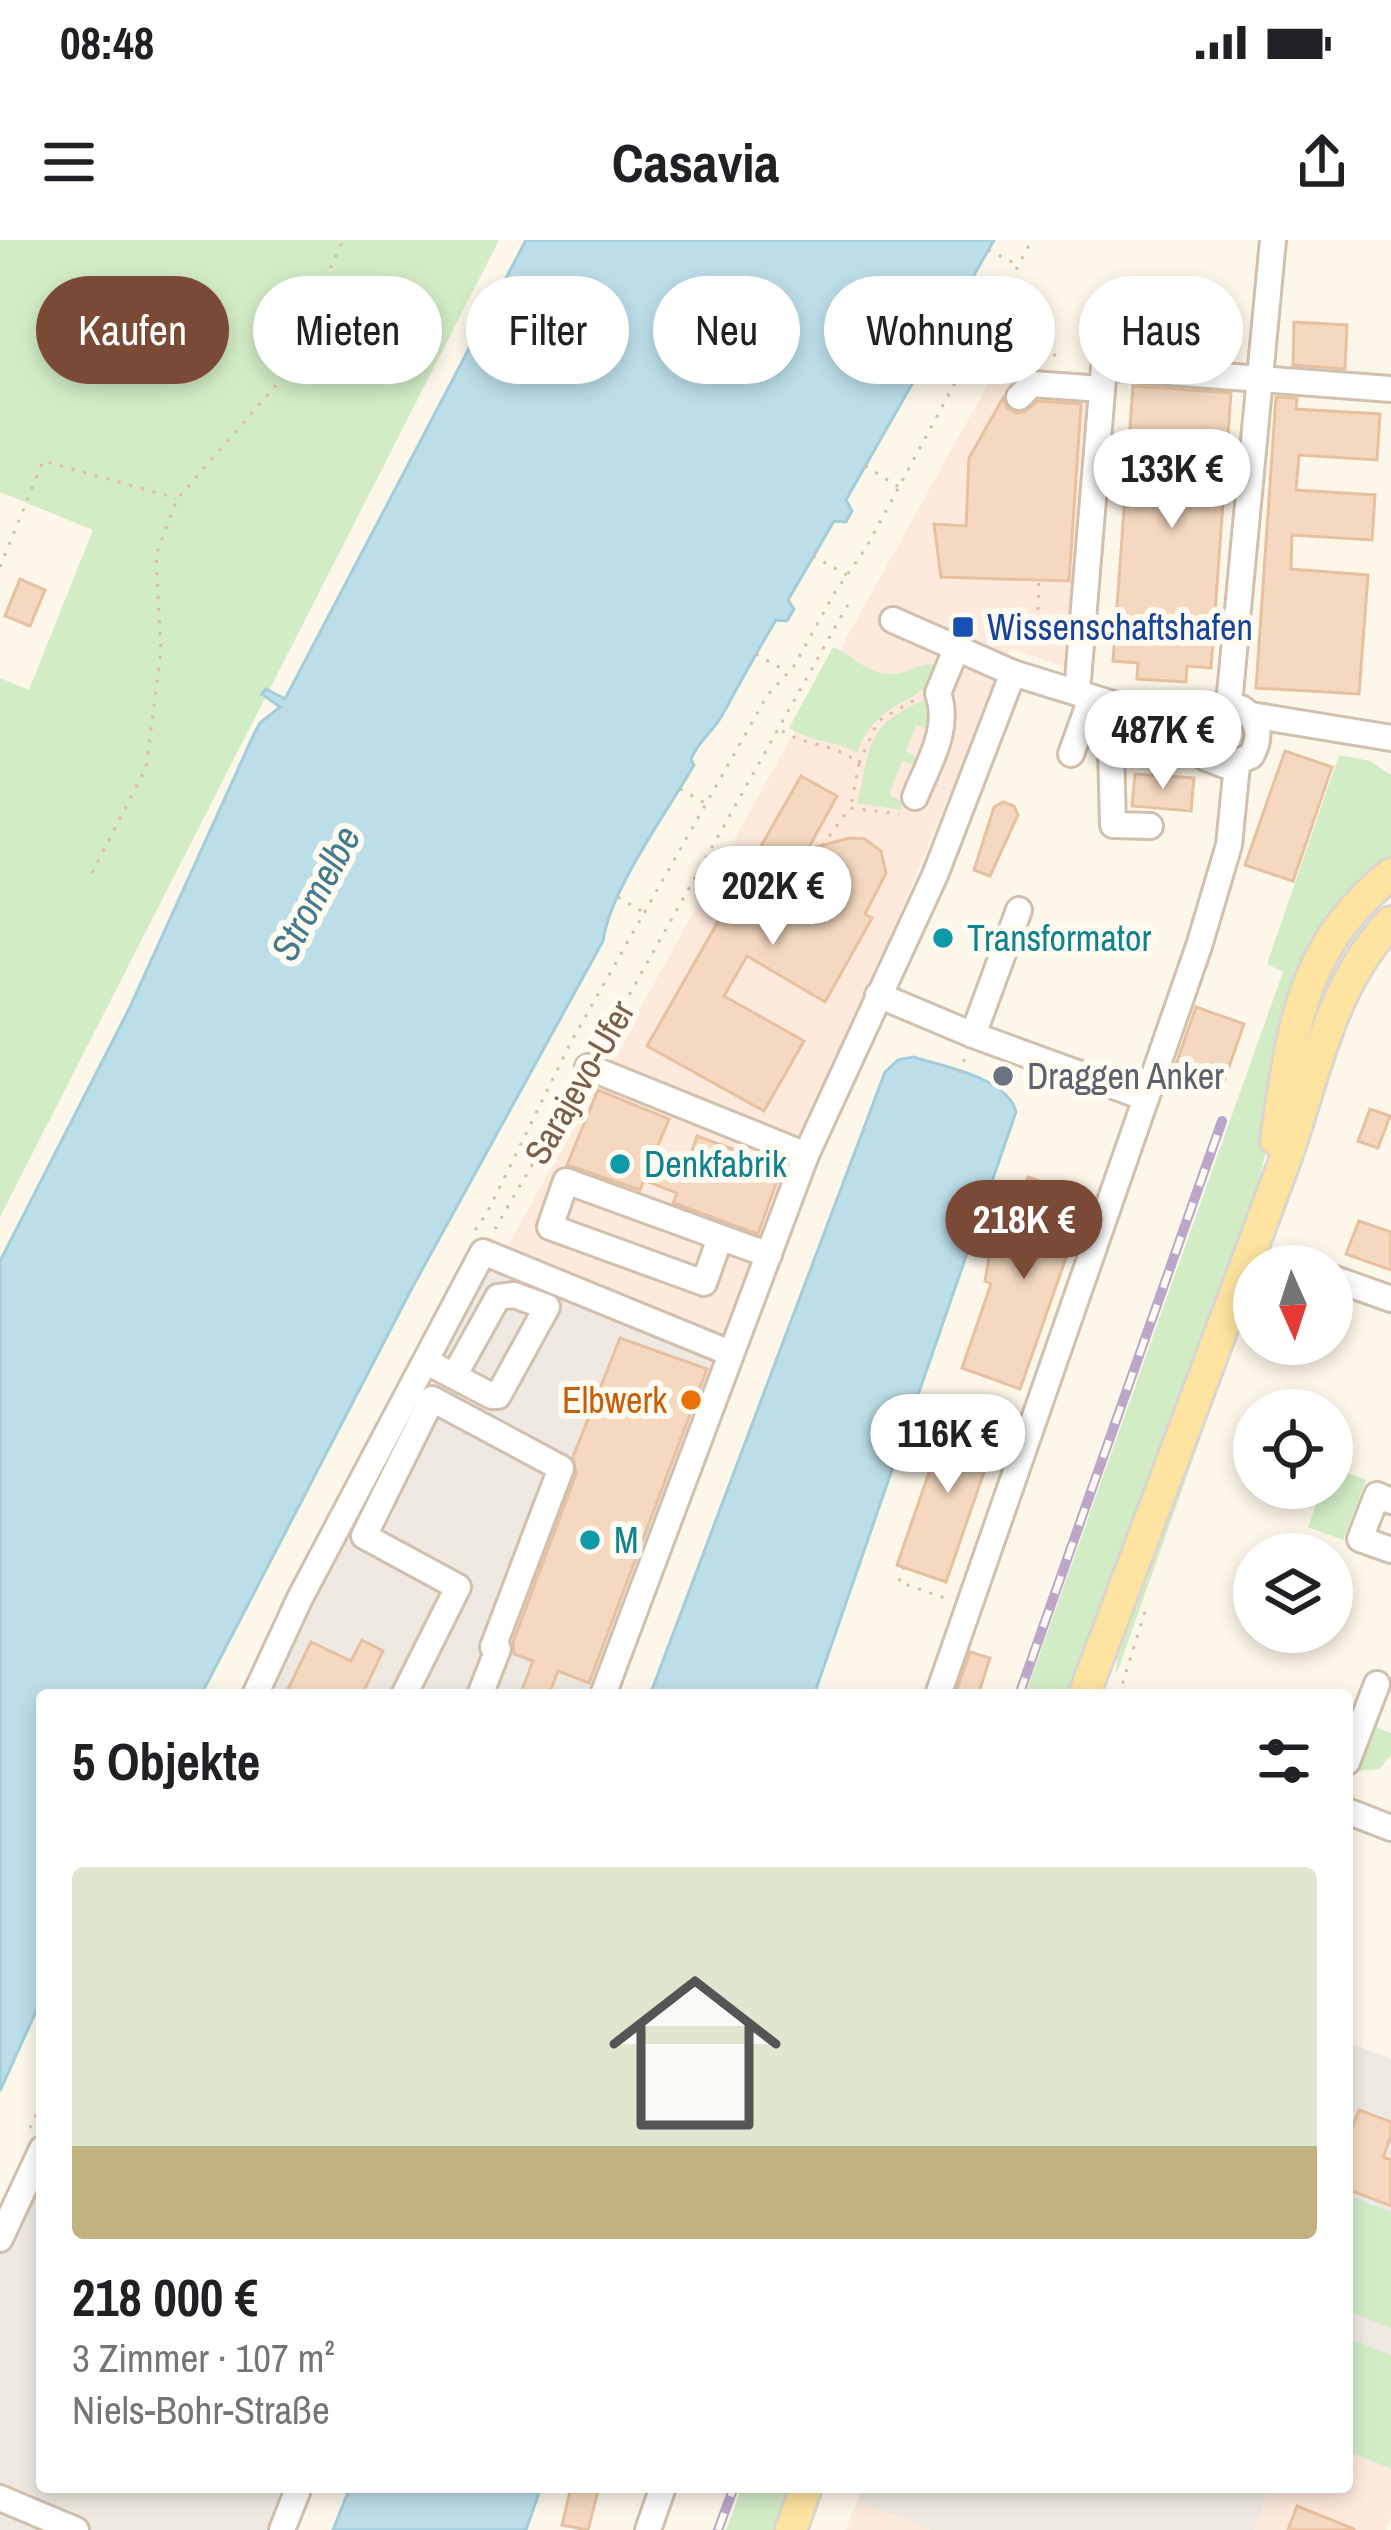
<!DOCTYPE html>
<html lang="de">
<head>
<meta charset="utf-8">
<style>
  body { margin:0; font-family:"Archivo Narrow",sans-serif; background:#f2f2f2; color:#202124; height:100vh; display:flex; flex-direction:column; font-size:45px; white-space:nowrap }
  * { box-sizing:border-box; margin:0 }
  p { font-size:39px; color:#757577 }
  .icon { flex:none; width:66px; height:66px; fill:none; stroke:currentColor; stroke-width:2; stroke-linecap:round; stroke-linejoin:round }
  .map { position:relative; flex:1; overflow:hidden }
  .details { position:absolute; left:36px; top:1449px; width:1317px; height:804px; display:flex; flex-direction:column; background:#fff; border-radius:12px; box-shadow:0 6px 18px #0003 }
  .details>* { flex:none }
  .hud { position:absolute; left:36px; top:36px; width:1320px; height:108px; display:flex; gap:24px }
  .needle { width:78px; rotate:177deg }
  .buttons { position:absolute; left:1233px; top:1005px; display:grid; gap:24px }
  .buttons a { display:grid; place-items:center; width:120px; height:120px; border-radius:50%; background:#fff; box-shadow:0 6px 18px #0003; font-size:60px }
  .price { position:absolute; translate:-50% -102px; padding:0 27px; border-radius:42px; background:#fff; color:#222; font-size:39px; line-height:78px; filter:drop-shadow(0 3px 6px #0008) }
  .price::after { content:''; position:absolute; left:50%; top:72px; width:36px; height:27px; margin-left:-18px; background:inherit; clip-path:polygon(0 0,100% 0,50% 100%) }
  .price.active { background:#7b4a36; color:#fff }
  ul { padding:0; list-style:none }
  li { display:grid; align-content:center; gap:24px; height:636px; padding:0 36px }
  li span { display:grid; place-items:center; height:372px; border-radius:12px; color:#555 }
  li>.icon { margin-inline-start:auto }
  span .icon { width:216px; height:216px; fill:#fffc; stroke-width:1 }
  li b { font-size:51px }
  h2 { display:flex; justify-content:space-between; align-items:center; height:144px; padding:0 36px; font-size:51px }
  .chip { padding:0 42px; border-radius:54px; background:#fff; box-shadow:0 6px 18px #0003; font-size:42px; line-height:108px }
  .chip.active { background:#7b4a36; color:#fff }
  .status { display:flex; justify-content:space-between; align-items:center; height:84px; padding:0 60px; background:#fff; direction:ltr }
  .status svg { height:33px; fill:currentColor }
  header { display:flex; justify-content:space-between; align-items:center; height:156px; padding:0 36px; background:#fff; font-size:54px; font-weight:700 }
  .map>svg:first-child { display:block }
  .commercial { fill:#feeadd }
  .industrial { fill:#eee9e2 }
  .green { fill:#d2ecc6 }
  .water { fill:#bcdee9; stroke:#a2cddb; stroke-width:3 }
  .building { fill:#f4d9c0; stroke:#e7c19f; stroke-width:3 }
  .lines { fill:none; stroke-linecap:round; stroke-linejoin:round }
  .minor-casing { stroke:#d1c0ad; stroke-width:30 }
  .major-casing { stroke:#dcd6d0; stroke-width:36 }
  .path { stroke:#dabda2; stroke-width:3; stroke-dasharray:3 9; stroke-linecap:butt }
  .minor { stroke:#fff; stroke-width:24 }
  .major { stroke:#fde3a0; stroke-width:30 }
  .rail-casing { stroke:#bca6c9; stroke-width:10 }
  .rail { stroke:#fffbf1; stroke-width:6; stroke-dasharray:18; stroke-linecap:butt }
  .transit-dot { fill:#1a4fb4; stroke:#fffbf1; stroke-width:4.5 }
  .culture-dot { fill:#0f9aa8; stroke:#fffbf1; stroke-width:4.5 }
  .worship-dot { fill:#6b7280; stroke:#fffbf1; stroke-width:4.5 }
  .food-dot { fill:#e8710a; stroke:#fffbf1; stroke-width:4.5 }
  .labels { text-anchor:middle; dominant-baseline:central; stroke-width:12; stroke-linejoin:round; paint-order:stroke }
  .transit-label { font-size:36px; fill:#164399; stroke:#fffbf1; text-anchor:start }
  .culture-label { font-size:36px; fill:#0d838f; stroke:#fffbf1; text-anchor:start }
  .worship-label { font-size:36px; fill:#5b616d; stroke:#fffbf1; text-anchor:start }
  .street-label { font-size:36px; fill:#7a604b; stroke:#fffbf1 }
  .food-label { font-size:36px; fill:#c56008; stroke:#fffbf1; text-anchor:end }
  .water-label { font-size:39px; font-style:italic; fill:#437a8e; stroke:#fffbf1 }
</style>
</head>
<body>
<div class="status"><b>08:48</b><svg viewBox="0 0 49 12"><path d="M0 12V9h3v3zM5 12V6h3v6zM10 12V3h3v9zM15 12V0h3v12zM26 1h20v11H26zM47 4h2v5h-2z"/></svg></div>
<header><svg class="icon" aria-label="menu" viewBox="0 0 24 24"><path d="M4 6h16M4 12h16M4 18h16"/></svg>Casavia<svg class="icon" aria-label="share" viewBox="0 0 24 24"><path d="M12 15V3M7 8l5-5 5 5M5 13v7h14v-7"/></svg></header>
<div class="map">
<svg width="1391" height="2290" viewBox="0 0 1391 2290">
  <rect width="100%" height="100%" fill="#fdf7e9"/>
  <g class="commercial">
    <polygon points="998,126 1096,134 1071,429 1010,408 725,1098 506,1009"/>
    <polygon points="1347,2213 1391,2230 1391,2278 1386,2290 1254,2290 1270,2247 1347,2247"/>
    <polygon points="857,2261 931,2290 846,2290"/>
  </g>
  <g class="industrial">
    <polygon points="470,1014 722,1117 591,1455 245,1455"/>
    <polygon points="1347,1802 1391,1819 1391,2230 1347,2213"/>
    <polygon points="42,1885 42,2247 283,2247 266,2290 0,2290 0,1974"/>
    <polygon points="862,2247 1270,2247 1254,2290 931,2290 857,2261"/>
  </g>
  <g class="green">
    <polygon points="0,0 499,0 0,977 0,438 29,450 93,290 0,252"/>
    <path d="M833,407C851,414 865,431 885,434C906,437 921,419 941,425C918,472 881,452 857,513C835,500 811,502 789,488Z"/>
    <path d="M928,458L936,471L931,491L916,485L906,511L920,518L917,526L902,521L889,555L904,562L901,570L857,563C873,501 863,487 928,458Z"/>
    <polygon points="1339,515 1370,521 1391,535 1391,620 1282,783 1265,916 1253,965 1171,1191 1139,1260 1069,1455 1025,1455 1283,732 1267,724"/>
    <polygon points="1228,1121 1118,1430 1115,1432 1120,1406 1221,1124"/>
    <polygon points="1332,1227 1366,1240 1343,1300 1308,1287 1322,1248 1332,1248"/>
    <polygon points="1375,1487 1391,1493 1391,1515 1379,1529 1357,1531"/>
    <polygon points="1347,1955 1391,1972 1391,2088 1347,2071"/>
    <polygon points="1347,2098 1391,2115 1391,2228 1347,2211"/>
    <polygon points="742,2247 795,2247 779,2290 726,2290"/>
  </g>
  <g class="water">
    <path d="M526,0H994L846,260L852,271L846,282L834,281L788,360L794,369L787,381L776,380C757,411 741,441 724,472C715,490 698,501 691,519L694,525C667,572 610,650 603,701L412,1048L201,1455H42V1758L0,1851V1021L129,769L254,494L260,483L280,467L262,454L266,449L285,459Z"/>
    <path d="M913,817C943,826 1008,838 1016,872L814,1455H650L885,832L898,820Z"/>
    <polygon points="350,2247 541,2247 526,2290 333,2290"/>
  </g>
  <g class="building">
    <polygon points="1294,82 1347,85 1345,129 1293,125"/>
    <polygon points="1176,101 1230,105 1228,120 1174,116"/>
    <polygon points="1133,146 1231,153 1211,428 1187,426 1186,442 1137,439 1138,423 1113,421"/>
    <polygon points="1276,157 1297,158 1296,169 1380,174 1377,220 1299,215 1296,250 1375,255 1372,300 1292,295 1291,329 1368,335 1359,454 1256,448"/>
    <polygon points="1003,158 1007,168 1016,173 1024,172 1038,161 1081,164 1069,341 941,337 934,284 966,286 969,218"/>
    <polygon points="20,339 45,350 30,386 5,376"/>
    <polygon points="1285,511 1332,527 1293,641 1245,625"/>
    <polygon points="1135,534 1194,538 1191,571 1132,566"/>
    <polygon points="801,536 837,556 808,609 850,598 865,599 881,611 886,633 865,674 872,678 825,762 747,716 724,756 804,801 764,871 647,806"/>
    <polygon points="1003,562 1014,566 1018,575 990,636 974,630 994,567"/>
    <polygon points="1196,767 1244,784 1222,847 1174,830"/>
    <polygon points="598,850 669,879 654,915 686,929 697,896 782,927 758,994 673,963 677,953 644,940 640,950 567,925"/>
    <polygon points="1370,869 1390,876 1378,908 1358,901"/>
    <polygon points="1028,937 1087,958 1020,1149 962,1128 991,1044 985,1041 989,1017 1004,1006"/>
    <polygon points="1359,981 1391,992 1391,1030 1346,1014"/>
    <polygon points="620,1098 707,1129 589,1443 558,1431 549,1455 520,1455 533,1421 514,1414 513,1402 576,1234 573,1217"/>
    <polygon points="951,1169 1000,1186 946,1342 897,1325"/>
    <polygon points="362,1400 383,1411 362,1455 285,1455 311,1402 351,1421"/>
    <polygon points="970,1412 990,1418 978,1455 955,1455"/>
    <polygon points="1359,1870 1391,1882 1391,1896 1383,1917 1391,1920 1391,1966 1347,1949 1347,1902"/>
    <polygon points="571,2247 599,2247 588,2290 562,2285"/>
    <polygon points="1297,2266 1354,2289 1354,2290 1288,2290"/>
  </g>
  <g class="lines">
    <g class="minor-casing">
      <g id="minor">
        <polyline points="1019,157 1032,144 1102,149"/>
        <polyline points="893,380 1013,433 1113,464 1196,496"/>
        <polyline points="1077,452 1104,127 1391,149"/>
        <polyline points="1229,464 1273,0"/>
        <polyline points="1087,471 1111,508 1113,585 1150,586"/>
        <path d="M1151,471L1196,474L1221,465L1241,468C1259,480 1262,497 1251,516L1227,526L1206,518L1196,496L1206,473"/>
        <polyline points="1251,475 1391,498"/>
        <polyline points="1071,514 1091,459"/>
        <path d="M915,557C928,524 951,489 938,453L957,407"/>
        <polyline points="878,755 973,795 1146,858"/>
        <polyline points="973,795 1019,670"/>
        <polyline points="588,827 806,915"/>
        <polyline points="720,998 704,1043 550,987 566,941 769,1015"/>
        <polyline points="1335,1039 1391,1059"/>
        <polyline points="427,1122 492,1156 498,1156 547,1067 514,1055 498,1057 454,1136"/>
        <polyline points="1391,1261 1377,1255 1360,1299 1391,1310"/>
        <polyline points="255,1455 300,1358 483,1012 730,1113"/>
        <polyline points="404,1455 458,1347 364,1296 432,1159 561,1228 493,1407 498,1409 480,1455"/>
        <polyline points="603,1455 806,915 935,635 1013,433"/>
        <polyline points="938,1455 1199,706 1229,605 1237,525"/>
        <polyline points="1347,1522 1377,1444"/>
        <polyline points="1347,1571 1391,1588"/>
        <polyline points="0,1999 42,1909"/>
        <polyline points="0,2258 76,2290"/>
        <polyline points="282,2290 299,2247"/>
        <polyline points="648,2290 663,2247"/>
      </g>
    </g>
    <g class="major-casing">
      <g id="major">
        <path d="M1276,900C1293,792 1298,708 1391,634"/>
        <path d="M1084,1455C1150,1280 1216,1106 1281,931C1313,847 1326,749 1391,682"/>
        <polyline points="791,2290 806,2247"/>
      </g>
    </g>
    <g class="path">
      <polyline points="988,10 1018,25"/>
      <polyline points="1025,61 1059,123"/>
      <polyline points="927,117 957,134"/>
      <polyline points="865,226 899,247"/>
      <polyline points="813,316 847,335"/>
      <polyline points="0,327 43,221 176,258"/>
      <polyline points="1038,370 1039,340"/>
      <polyline points="756,414 786,431"/>
      <path d="M782,491C808,507 836,503 859,524L851,566"/>
      <polyline points="1137,511 1175,512"/>
      <polyline points="859,523 878,481 918,458"/>
      <polyline points="680,549 705,563"/>
      <polyline points="822,606 850,568 899,574"/>
      <polyline points="92,633 146,528 161,411 156,315 177,259 279,142 343,0"/>
      <polyline points="618,657 643,672"/>
      <polyline points="600,807 851,359"/>
      <polyline points="959,833 965,818"/>
      <polyline points="495,989 577,847"/>
      <polyline points="475,990 487,973 571,802 767,456 794,426 835,352 866,308 1032,0"/>
      <polyline points="904,1327 899,1342 945,1358"/>
      <polyline points="1119,1455 1147,1365"/>
      <polyline points="30,1888 42,1862"/>
    </g>
    <use href="#minor" class="minor"/>
    <use href="#major" class="major"/>
    <g class="rail-casing">
      <g id="rail">
        <polyline points="1019,1455 1222,881"/>
        <polyline points="718,2290 734,2247"/>
      </g>
    </g>
    <use href="#rail" class="rail"/>
  </g>
  <rect class="transit-dot" x="951" y="375" width="24" height="24" rx="6"/>
  <g class="culture-dot">
    <circle cx="943" cy="698" r="12"/>
    <circle cx="620" cy="924" r="12"/>
    <circle cx="590" cy="1300" r="12"/>
  </g>
  <circle class="worship-dot" cx="1003" cy="836" r="12"/>
  <circle class="food-dot" cx="691" cy="1160" r="12"/>
  <g class="labels">
    <g class="transit-label">
      <text x="987" y="387">Wissenschaftshafen</text>
    </g>
    <g class="culture-label">
      <text x="967" y="698">Transformator</text>
      <text x="644" y="924">Denkfabrik</text>
      <text x="614" y="1300">M</text>
    </g>
    <g class="worship-label">
      <text x="1027" y="836">Draggen Anker</text>
    </g>
    <g class="street-label">
      <text transform="translate(579 842) rotate(-60)">Sarajevo-Ufer</text>
    </g>
    <g class="food-label">
      <text x="667" y="1160">Elbwerk</text>
    </g>
    <g class="water-label">
      <text transform="translate(315 653) rotate(-62)">Stromelbe</text>
    </g>
  </g>
</svg>
<div class="buttons">
<a><svg class="needle" viewBox="-14 -14 28 28"><path d="M0-13l5 13h-10z" fill="#e53935"/><path d="M0 13l5-13h-10z" fill="#757577"/></svg></a>
<a><svg class="icon" aria-label="locate" viewBox="0 0 24 24"><circle cx="12" cy="12" r="6"/><path d="M12 2v4M12 18v4M2 12h4M18 12h4"/></svg></a>
<a><svg class="icon" aria-label="layers" viewBox="0 0 24 24"><path d="M12 4l9 5-9 5-9-5zM3 14l9 5 9-5"/></svg></a>
</div>
<b class="price" style="left:1172px;top:291px">133K €</b>
<b class="price" style="left:1163px;top:552px">487K €</b>
<b class="price" style="left:773px;top:708px">202K €</b>
<b class="price active" style="left:1024px;top:1042px">218K €</b>
<b class="price" style="left:948px;top:1256px">116K €</b>
<div class="hud">
<a class="chip active">Kaufen</a>
<a class="chip">Mieten</a>
<a class="chip">Filter</a>
<a class="chip">Neu</a>
<a class="chip">Wohnung</a>
<a class="chip">Haus</a>
</div>
<section class="details">
<h2>5 Objekte<svg class="icon" aria-label="filters" viewBox="0 0 24 24"><path d="M4 7h16M4 17h16"/><circle cx="9" cy="7" r="2"/><circle cx="15" cy="17" r="2"/></svg></h2>
<ul>
<li><span style="background:linear-gradient(#dfe7d0 75%,#c2b280 0)"><svg class="icon" aria-label="home" viewBox="0 0 24 24"><path d="M3 11l9-7 9 7M6 9v11h12V9"/></svg></span><div><b>218 000 €</b><p>3 Zimmer · 107 m²</p><p>Niels-Bohr-Straße</p></div></li>
</ul>
</section>
</div>
</body>
</html>
